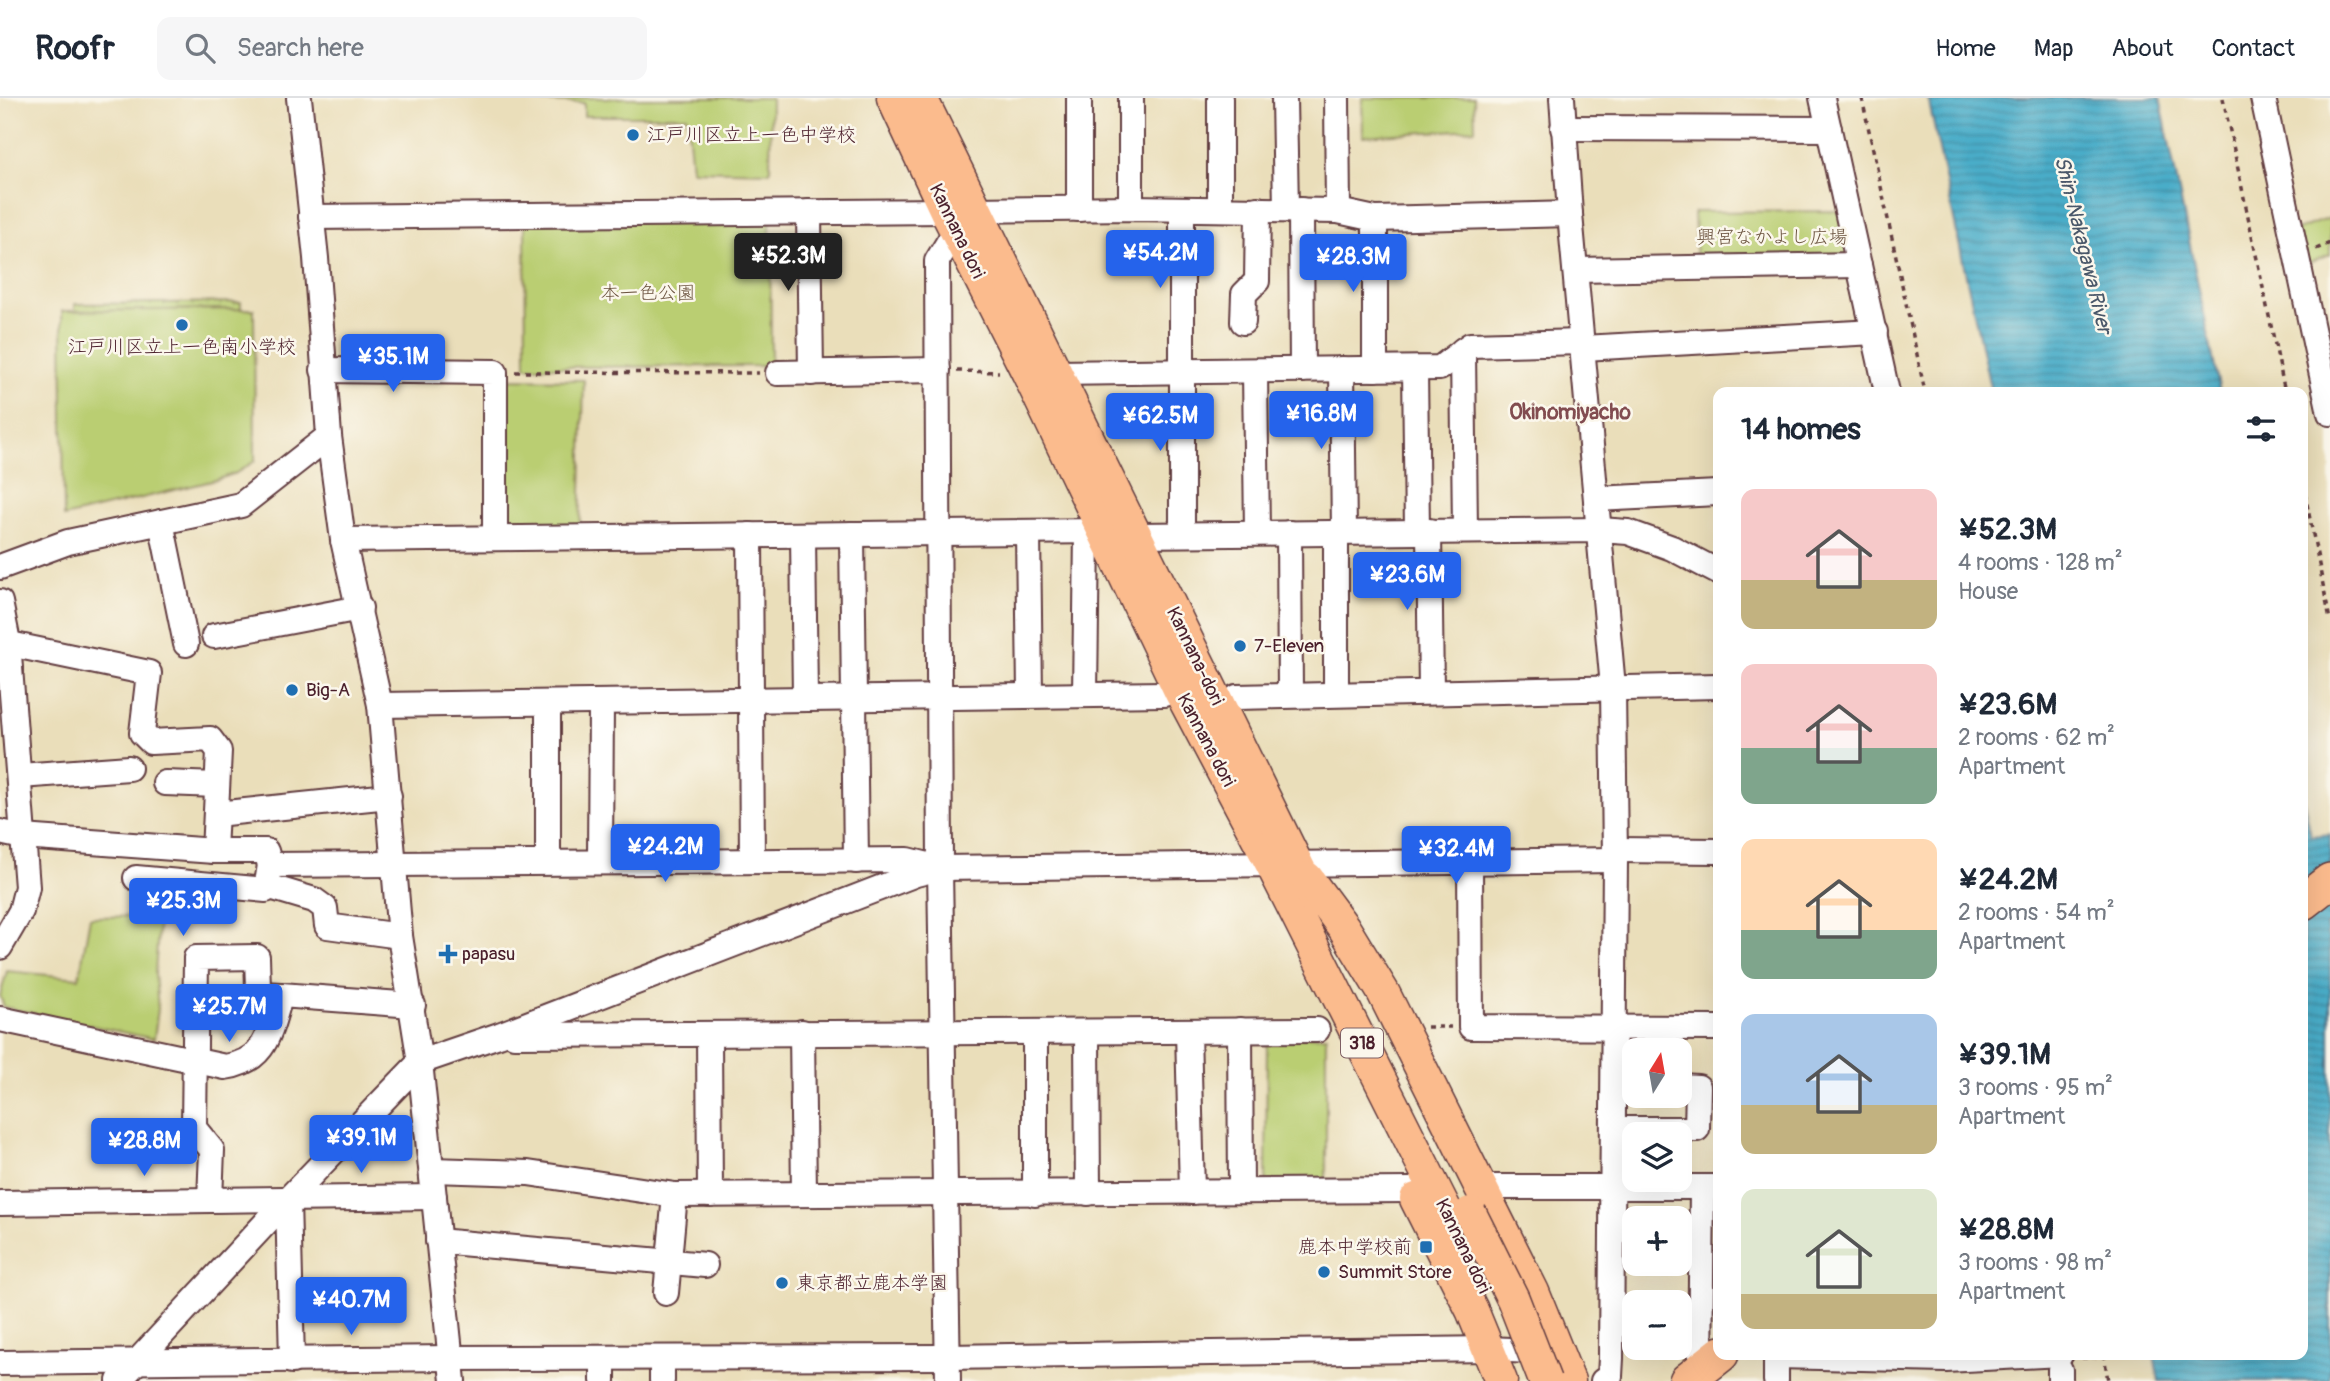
<!DOCTYPE html>
<html lang="en">
<head>
<meta charset="utf-8">
<style>
  body { margin:0; font-family:Pangolin,"Klee One",sans-serif; background:#f6f6f7; color:#1f2937; height:100vh; display:flex; flex-direction:column; font-size:26px; white-space:nowrap }
  * { box-sizing:border-box; margin:0 }
  p { font-size:23px; color:#747a83 }
  .icon { flex:none; width:38px; height:38px; fill:none; stroke:currentColor; stroke-width:2; stroke-linecap:round; stroke-linejoin:round }
  .map { position:relative; flex:1; overflow:hidden }
  .side { position:absolute; left:1713px; top:289px; width:595px; height:973px; display:flex; flex-direction:column; background:#fff; border-radius:14px; box-shadow:0 7px 28px #0002 }
  .side>* { flex:none }
  .needle { width:46px; rotate:11deg }
  .fabs { position:absolute; left:1622px; top:940px; display:grid; gap:14px }
  .fabs a { display:grid; place-items:center; width:70px; height:70px; border-radius:14px; background:#fff; box-shadow:0 7px 28px #0002; font-size:35px }
  .price { position:absolute; translate:-50% -60px; padding:0 16px; border-radius:7px; background:#2563eb; color:#fff; font-size:23px; line-height:46px; filter:drop-shadow(0 2px 4px #0008) }
  .price::after { content:''; position:absolute; left:50%; top:42px; width:21px; height:16px; margin-left:-10px; background:inherit; clip-path:polygon(0 0,100% 0,50% 100%) }
  .price.current { background:#222; color:#fff }
  ul { padding:0; list-style:none }
  li { display:flex; align-items:center; gap:21px; height:175px; padding:0 28px }
  li span { display:grid; place-items:center; flex:none; width:196px; height:140px; border-radius:14px; color:#555 }
  li>.icon { margin-inline-start:auto }
  span .icon { width:84px; height:84px; fill:#fffc; stroke-width:1 }
  li b { font-size:30px }
  h2 { display:flex; justify-content:space-between; align-items:center; height:84px; padding:0 28px; font-size:30px }
  header { display:flex; align-items:center; gap:42px; box-sizing:border-box; height:98px; padding:0 35px; background:#fff; border-bottom:2px solid #e0e1e3 }
  header strong { font-size:33px }
  nav { display:flex; gap:38px; margin-inline-start:auto; font-size:24px }
  .search { width:490px; height:63px; background:#f6f6f7; display:flex; align-items:center; gap:18px; box-sizing:border-box; padding:0 24px; border-radius:14px; color:#747a83; font-size:26px }
  .map>svg:first-child { display:block }
  .grass { fill:url(#grass-dots); stroke:#82764e; stroke-width:2 }
  .green { fill:#bace72; stroke:#82764e; stroke-width:2 }
  .water { fill:url(#water-rules); stroke:#4a667a; stroke-width:2 }
  .lines { fill:none; stroke-linecap:round; stroke-linejoin:round }
  .minor-casing { stroke:#623c40; stroke-width:28 }
  .major-casing { stroke:#623c40; stroke-width:35 }
  .highway-casing { stroke:#623c40; stroke-width:38 }
  .path { stroke:#623c40; stroke-width:3.5; stroke-dasharray:5 5; stroke-linecap:butt }
  .minor { stroke:#fff; stroke-width:24 }
  .major { stroke:#fbbb8d; stroke-width:32 }
  .highway { stroke:#fbbb8d; stroke-width:35 }
  .major-bridge-casing { stroke:#623c40; stroke-width:35; stroke-linecap:butt }
  .major-bridge { stroke:#fbbb8d; stroke-width:32 }
  .poi-dot { fill:#1f6fb2; stroke:#fbf7ec; stroke-width:2.5 }
  .labels { text-anchor:middle; dominant-baseline:central; stroke-width:5; stroke-linejoin:round; paint-order:stroke }
  .shield { fill:#fbf7ec; stroke:#7f6065; stroke-width:2 }
  .shield-label { font-size:18px; font-weight:bold; fill:#4a1f2b }
  .poi-label { font-size:19px; fill:#4a1f2b; stroke:#fbf7ec; text-anchor:start }
  .street-label { font-size:19px; fill:#4a1f2b; stroke:#fbf7ec }
  .park-label { font-size:19px; fill:#6c5440; stroke:#fbf7ec }
  .water-label { font-size:21px; font-style:italic; fill:#4a586a; stroke:#fbf7ec }
  .neighbourhood-label { font-size:21px; font-weight:bold; fill:#824c50; stroke:#fbf7ec }
</style>
</head>
<body>
<header>
<strong>Roofr</strong>
<div class="search"><svg class="icon" aria-label="search" viewBox="0 0 24 24"><circle cx="10" cy="10" r="6"/><path d="M15 15l6 6"/></svg>Search here</div>
<nav><a>Home</a><a>Map</a><a>About</a><a>Contact</a></nav>
</header>
<div class="map">
<svg width="2330" height="1283" viewBox="0 0 2330 1283">
  <defs>
    <pattern id="grass-dots" width="8" height="8" patternUnits="userSpaceOnUse" patternTransform="scale(1.75)"><rect width="8" height="8" fill="#bace72"/><path d="M2 2h.1M6 6h.1" fill="none" stroke="#a1b063" stroke-width="1.8" stroke-linecap="round"/></pattern>
    <pattern id="water-rules" width="6" height="5" patternUnits="userSpaceOnUse" patternTransform="scale(1.75)"><rect width="6" height="5" fill="#4aadc9"/><path d="M0 2.5h6" fill="none" stroke="#408ca3"/></pattern>
  </defs>
  <rect width="100%" height="100%" fill="#fbf7ec"/>
  <filter id="ink" filterUnits="userSpaceOnUse"><feTurbulence type="fractalNoise" baseFrequency=".0143" numOctaves="2"/><feDisplacementMap in="SourceGraphic" scale="14" xChannelSelector="R" yChannelSelector="G"/><feConvolveMatrix kernelMatrix="1 2 1 2 8 2 1 2 1" color-interpolation-filters="sRGB"/></filter>
  <filter id="wash" filterUnits="userSpaceOnUse"><feTurbulence type="fractalNoise" baseFrequency=".00686" numOctaves="4" result="noise"/><feDisplacementMap in="SourceGraphic" scale="28" xChannelSelector="R" yChannelSelector="G"/><feGaussianBlur stdDeviation="1.57" result="paint"/><feColorMatrix in="noise" values="0 0 0 0 0 0 0 0 0 0 0 0 0 0 0 0 0 1.4 0 .05"/><feComposite in="paint" operator="in"/></filter>
  <g filter="url(#wash)">
    <rect width="100%" height="100%" fill="#eadeba"/>
    <polygon class="grass" points="241,204 241,211 75,213 75,206"/>
    <g class="green">
      <polygon points="543,0 771,0 770,74 692,72 687,18 584,18 584,5 543,4"/>
      <polygon points="1362,0 1474,0 1475,31 1363,38"/>
      <polygon points="1842,113 1853,164 1696,166 1694,114"/>
      <polygon points="2330,120 2330,157 2303,167 2294,133"/>
      <polygon points="770,122 771,268 526,269 525,123"/>
      <polygon points="254,211 255,363 236,375 216,382 64,419 62,213"/>
      <polygon points="502,281 584,282 580,432 502,431"/>
      <polygon points="159,818 155,876 158,911 154,941 4,909 0,898 7,873 79,880 90,819"/>
      <polygon points="1326,938 1326,1085 1266,1086 1267,939"/>
    </g>
    <g class="water">
      <polygon points="1928,0 2160,0 2220,294 1991,294"/>
      <polygon points="2303,699 2311,738 2330,736 2330,826 2326,827 2330,853 2330,1283 2159,1283 2154,1257 2303,1256"/>
    </g>
  </g>
  <g filter="url(#ink)">
    <g class="lines">
      <g class="minor-casing">
        <g id="minor">
          <polyline points="299,0 316,160 329,338 343,442 380,607 400,838 420,964 453,1283"/>
          <polyline points="1131,0 1131,110"/>
          <polyline points="1220,0 1220,111"/>
          <polyline points="1284,0 1286,112"/>
          <polyline points="1337,0 1338,113"/>
          <polyline points="1562,0 1570,116 1613,589 1615,762 1611,1260 1610,1278 1603,1283"/>
          <polyline points="1822,0 1887,294"/>
          <polyline points="2263,0 2330,315"/>
          <polyline points="1563,30 1829,31"/>
          <polyline points="1079,111 1079,0"/>
          <polyline points="976,112 1131,110 1338,113 1375,121 1570,116"/>
          <polyline points="1301,112 1302,272"/>
          <polyline points="809,114 811,275"/>
          <polyline points="311,119 946,113"/>
          <polyline points="1576,172 1859,167"/>
          <polyline points="1243,224 1244,196 1257,183 1258,111"/>
          <polyline points="1583,250 1875,234"/>
          <polyline points="1463,252 1465,433"/>
          <polyline points="1342,271 1344,434"/>
          <polyline points="1375,271 1375,121"/>
          <polyline points="1415,271 1417,433"/>
          <polyline points="323,272 495,274 495,440"/>
          <polyline points="1255,273 1257,435"/>
          <polyline points="778,275 938,272"/>
          <polyline points="1056,275 1440,270 1470,247 1582,244"/>
          <polyline points="1596,401 1718,395"/>
          <polyline points="161,424 186,546"/>
          <polyline points="1429,433 1431,594"/>
          <polyline points="1028,434 1030,597"/>
          <polyline points="1289,435 1290,597"/>
          <polyline points="852,436 856,763"/>
          <polyline points="1182,436 1182,111"/>
          <polyline points="750,437 752,763"/>
          <polyline points="803,437 805,600"/>
          <polyline points="1136,437 1600,432 1628,434 1672,450 1718,474"/>
          <polyline points="343,442 1102,433"/>
          <polyline points="0,469 68,444 241,407 329,338"/>
          <polyline points="0,504 8,544 27,789 21,813 0,849"/>
          <polyline points="214,538 360,510"/>
          <polyline points="0,544 149,575 142,635 151,644 210,641 219,653 214,753"/>
          <polyline points="1336,596 1336,434"/>
          <polyline points="1085,597 1087,433"/>
          <polyline points="1237,599 1718,588"/>
          <polyline points="548,605 548,764"/>
          <polyline points="380,607 1164,596"/>
          <polyline points="20,678 129,670"/>
          <polyline points="165,685 217,687"/>
          <polyline points="216,716 389,698"/>
          <polyline points="0,734 23,739 214,753 266,753 270,767 908,762 936,769"/>
          <polyline points="1615,752 1718,753"/>
          <polyline points="600,763 601,605"/>
          <polyline points="1470,765 1471,929 1718,930"/>
          <polyline points="136,780 266,792 270,767"/>
          <polyline points="267,788 314,802 325,810 327,828 400,838"/>
          <path d="M0,921L225,969C268,963 269,932 281,897L413,907"/>
          <polyline points="1240,932 1241,1093"/>
          <polyline points="1188,933 1192,1094"/>
          <polyline points="802,934 804,1096"/>
          <polyline points="1087,934 1088,1095"/>
          <polyline points="709,936 710,1097"/>
          <polyline points="514,937 1317,932"/>
          <polyline points="1613,1031 1697,1031 1698,989 1680,988"/>
          <polyline points="432,1072 528,1075 675,1097 1411,1092"/>
          <polyline points="1479,1089 1718,1089"/>
          <polyline points="1035,1096 1035,934"/>
          <polyline points="288,1101 292,1263"/>
          <polyline points="210,1102 212,1052 194,1030 196,860 257,859 258,890 263,896 281,897"/>
          <polyline points="0,1105 434,1099"/>
          <polyline points="438,1143 705,1167"/>
          <polyline points="666,1195 675,1097"/>
          <polyline points="1776,1256 1776,1283"/>
          <polyline points="1777,1258 1946,1262 2061,1256"/>
          <polyline points="603,1261 603,1283"/>
          <polyline points="662,1261 662,1283"/>
          <polyline points="0,1265 450,1260 947,1259 1490,1251 1550,1254"/>
          <polyline points="1700,1273 1702,1090"/>
          <polyline points="119,1283 288,1101 420,964 499,937 916,776 940,770 1615,762"/>
          <polyline points="948,1283 940,770 937,163 956,132"/>
          <polyline points="2060,1283 2060,1272"/>
        </g>
      </g>
      <g class="major-casing">
        <g id="major">
          <polyline points="893,0 946,113 1028,275 1181,595 1271,765 1452,1125"/>
          <polyline points="921,0 1315,803"/>
          <polyline points="1307,780 1344,830 1383,894 1533,1194 1569,1283"/>
          <polyline points="1416,1101 1472,1212 1501,1283"/>
        </g>
      </g>
      <g class="highway-casing">
        <g id="highway">
          <polyline points="2303,804 2330,783"/>
          <polyline points="1687,1283 1721,1256"/>
        </g>
      </g>
      <g class="path">
        <polyline points="1862,0 1925,294"/>
        <polyline points="2223,0 2285,294"/>
        <polyline points="2316,151 2330,145"/>
        <polyline points="957,273 999,274"/>
        <polyline points="515,274 759,275"/>
        <polyline points="2303,386 2330,522"/>
        <polyline points="1427,929 1451,929"/>
        <polyline points="2104,1256 2108,1283"/>
        <polyline points="2082,1260 2105,1259"/>
      </g>
      <use href="#minor" class="minor"/>
      <use href="#major" class="major"/>
      <use href="#highway" class="highway"/>
      <g class="major-bridge-casing">
        <polyline id="major-bridge" points="1470,1115 1513,1201 1545,1283"/>
      </g>
      <use href="#major-bridge" class="major-bridge"/>
    </g>
  </g>
  <g class="poi-dot">
    <circle cx="633" cy="37" r="7"/>
    <circle cx="182" cy="227" r="7"/>
    <circle cx="1240" cy="548" r="7"/>
    <circle cx="292" cy="592" r="7"/>
    <path d="M444.5 845.5h7v7h7v7h-7v7h-7v-7h-7v-7h7z"/>
    <rect x="1419" y="1142" width="14" height="14" rx="3.5"/>
    <circle cx="1324" cy="1174" r="7"/>
    <circle cx="782" cy="1185" r="7"/>
  </g>
  <g class="labels">
    <rect class="shield" x="1341" y="930.5" width="42" height="29" rx="5"/>
    <g class="shield-label">
      <text x="1362" y="945">318</text>
    </g>
    <g class="poi-label">
      <text x="647" y="37">江戸川区立上一色中学校</text>
      <text x="182" y="249" text-anchor="middle">江戸川区立上一色南小学校</text>
      <text x="1254" y="548">7-Eleven</text>
      <text x="306" y="592">Big-A</text>
      <text x="462" y="856">papasu</text>
      <text x="1412" y="1149" text-anchor="end">鹿本中学校前</text>
      <text x="1338" y="1174">Summit Store</text>
      <text x="796" y="1185">東京都立鹿本学園</text>
    </g>
    <g class="street-label">
      <text transform="translate(957 133) rotate(64)">Kannana dori</text>
      <text transform="translate(1195 558) rotate(64)">Kannana-dori</text>
      <text transform="translate(1206 642) rotate(62)">Kannana dori</text>
      <text transform="translate(1463 1148) rotate(64)">Kannana dori</text>
    </g>
    <g class="park-label">
      <text x="1772" y="139">興宮なかよし広場</text>
      <text x="648" y="195">本一色公園</text>
    </g>
    <g class="water-label">
      <text transform="translate(2083 147) rotate(76)">Shin-Nakagawa River</text>
    </g>
    <g class="neighbourhood-label">
      <text x="1570" y="314">Okinomiyacho</text>
    </g>
  </g>
</svg>
<div class="fabs">
<a><svg class="needle" viewBox="-14 -14 28 28"><path d="M0-13l5 13h-10z" fill="#e53935"/><path d="M0 13l5-13h-10z" fill="#747a83"/></svg></a>
<a><svg class="icon" aria-label="layers" viewBox="0 0 24 24"><path d="M12 4l9 5-9 5-9-5zM3 14l9 5 9-5"/></svg></a>
<a>+</a>
<a>−</a>
</div>
<b class="price" style="left:1160px;top:192px">¥54.2M</b>
<b class="price current" style="left:788px;top:195px">¥52.3M</b>
<b class="price" style="left:1353px;top:196px">¥28.3M</b>
<b class="price" style="left:393px;top:296px">¥35.1M</b>
<b class="price" style="left:1321px;top:353px">¥16.8M</b>
<b class="price" style="left:1160px;top:355px">¥62.5M</b>
<b class="price" style="left:1407px;top:514px">¥23.6M</b>
<b class="price" style="left:665px;top:786px">¥24.2M</b>
<b class="price" style="left:1456px;top:788px">¥32.4M</b>
<b class="price" style="left:183px;top:840px">¥25.3M</b>
<b class="price" style="left:229px;top:946px">¥25.7M</b>
<b class="price" style="left:361px;top:1077px">¥39.1M</b>
<b class="price" style="left:144px;top:1080px">¥28.8M</b>
<b class="price" style="left:351px;top:1239px">¥40.7M</b>
<section class="side">
<h2>14 homes<svg class="icon" aria-label="filters" viewBox="0 0 24 24"><path d="M4 7h16M4 17h16"/><circle cx="9" cy="7" r="2"/><circle cx="15" cy="17" r="2"/></svg></h2>
<ul>
<li><span style="background:linear-gradient(#f6c9c9 65%,#c2b280 0)"><svg class="icon" aria-label="home" viewBox="0 0 24 24"><path d="M3 11l9-7 9 7M6 9v11h12V9"/></svg></span><div><b>¥52.3M</b><p>4 rooms · 128 m²</p><p>House</p></div></li>
<li><span style="background:linear-gradient(#f6c9c9 60%,#7fa58c 0)"><svg class="icon" aria-label="home" viewBox="0 0 24 24"><path d="M3 11l9-7 9 7M6 9v11h12V9"/></svg></span><div><b>¥23.6M</b><p>2 rooms · 62 m²</p><p>Apartment</p></div></li>
<li><span style="background:linear-gradient(#ffd9b3 65%,#7fa58c 0)"><svg class="icon" aria-label="home" viewBox="0 0 24 24"><path d="M3 11l9-7 9 7M6 9v11h12V9"/></svg></span><div><b>¥24.2M</b><p>2 rooms · 54 m²</p><p>Apartment</p></div></li>
<li><span style="background:linear-gradient(#a9c7e8 65%,#c2b280 0)"><svg class="icon" aria-label="home" viewBox="0 0 24 24"><path d="M3 11l9-7 9 7M6 9v11h12V9"/></svg></span><div><b>¥39.1M</b><p>3 rooms · 95 m²</p><p>Apartment</p></div></li>
<li><span style="background:linear-gradient(#dfe7d0 75%,#c2b280 0)"><svg class="icon" aria-label="home" viewBox="0 0 24 24"><path d="M3 11l9-7 9 7M6 9v11h12V9"/></svg></span><div><b>¥28.8M</b><p>3 rooms · 98 m²</p><p>Apartment</p></div></li>
</ul>
</section>
</div>
</body>
</html>
